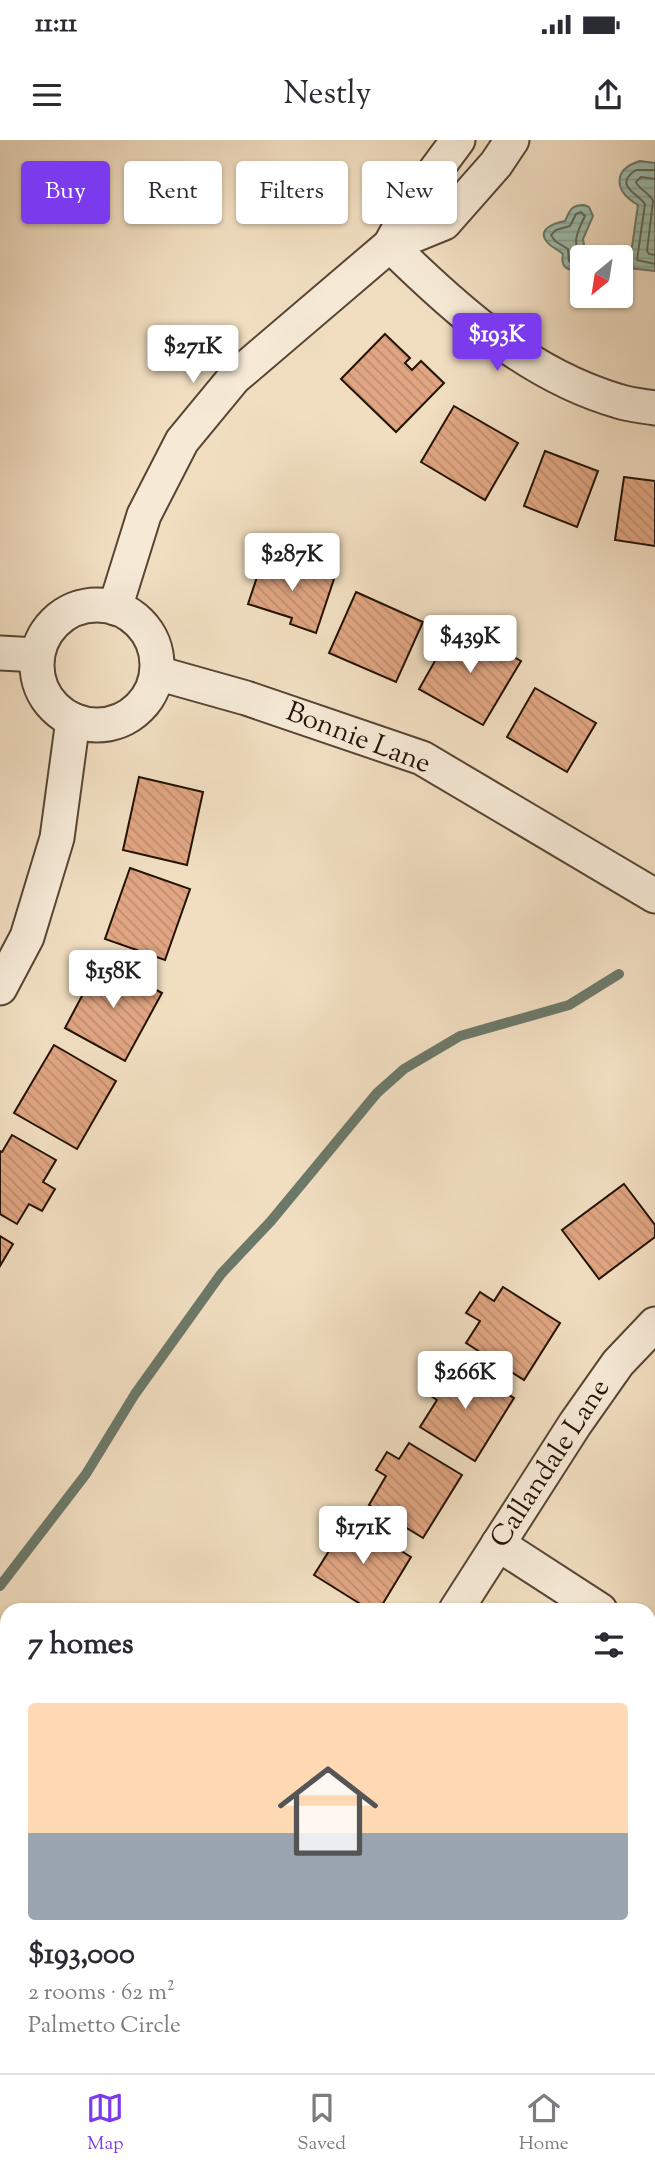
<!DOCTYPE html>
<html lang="en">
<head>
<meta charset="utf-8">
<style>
  body { margin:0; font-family:"Sorts Mill Goudy",serif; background:#f2f2f3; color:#2b2b33; height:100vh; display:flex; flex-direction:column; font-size:26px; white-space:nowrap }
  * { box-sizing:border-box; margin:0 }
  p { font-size:23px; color:#7c7c81 }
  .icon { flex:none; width:38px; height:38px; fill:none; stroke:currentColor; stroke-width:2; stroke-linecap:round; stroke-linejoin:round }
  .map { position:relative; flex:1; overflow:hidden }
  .sheet { position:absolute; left:0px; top:1463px; width:656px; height:471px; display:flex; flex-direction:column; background:#fff; border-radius:21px 21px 0 0; box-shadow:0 2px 5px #0004 }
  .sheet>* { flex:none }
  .guide { position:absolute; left:21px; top:21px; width:614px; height:63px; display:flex; gap:14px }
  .needle { width:46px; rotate:210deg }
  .buttons { position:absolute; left:570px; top:105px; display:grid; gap:14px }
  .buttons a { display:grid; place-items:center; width:63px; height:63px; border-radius:7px; background:#fff; box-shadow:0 2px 5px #0004; font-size:35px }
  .price { position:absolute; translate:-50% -60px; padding:0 16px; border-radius:7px; background:#fff; color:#222; font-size:23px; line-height:46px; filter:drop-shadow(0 2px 4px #0008) }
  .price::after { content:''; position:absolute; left:50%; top:42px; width:21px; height:16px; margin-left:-10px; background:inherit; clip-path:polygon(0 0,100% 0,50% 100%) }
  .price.selected { background:#7c3aed; color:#fff }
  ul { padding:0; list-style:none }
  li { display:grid; align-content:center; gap:14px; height:371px; padding:0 28px }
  li span { display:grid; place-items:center; height:217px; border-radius:7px; color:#555 }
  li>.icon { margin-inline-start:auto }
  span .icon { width:126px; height:126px; fill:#fffc; stroke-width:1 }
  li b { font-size:30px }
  h2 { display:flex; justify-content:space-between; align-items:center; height:84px; padding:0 28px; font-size:30px }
  .tag { padding:0 24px; border-radius:7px; background:#fff; box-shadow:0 2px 5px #0004; font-size:24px; line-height:63px }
  .tag.selected { background:#7c3aed; color:#fff }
  .status { display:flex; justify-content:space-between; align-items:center; height:49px; padding:0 35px; background:#fff; direction:ltr }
  .status svg { height:19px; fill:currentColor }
  header { display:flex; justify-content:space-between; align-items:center; height:91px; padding:0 28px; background:#fff; font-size:32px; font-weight:600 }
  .menu { display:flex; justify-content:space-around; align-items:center; height:98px; border-top:2px solid #e1e1e2; background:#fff; font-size:19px; color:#7c7c81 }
  .menu a { display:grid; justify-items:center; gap:4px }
  .menu .selected { color:#7c3aed }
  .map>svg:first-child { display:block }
  .water { fill:url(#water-rules); stroke:#6c7969; stroke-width:2 }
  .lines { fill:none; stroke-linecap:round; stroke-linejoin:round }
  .shore { stroke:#606858; stroke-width:2 }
  .stream { stroke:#6c7969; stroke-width:10 }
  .building { fill:url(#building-back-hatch); stroke:#241204; stroke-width:2 }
  .street-casing { stroke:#574533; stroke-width:37 }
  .street { stroke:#f6ead7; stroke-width:33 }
  .labels { text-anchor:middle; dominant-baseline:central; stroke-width:6; stroke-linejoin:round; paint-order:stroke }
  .street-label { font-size:28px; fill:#241204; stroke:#f6ead7 }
</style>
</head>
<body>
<div class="status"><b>11:11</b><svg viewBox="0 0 49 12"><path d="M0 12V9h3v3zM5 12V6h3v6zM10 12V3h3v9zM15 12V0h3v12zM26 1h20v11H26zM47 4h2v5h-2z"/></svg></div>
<header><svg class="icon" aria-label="menu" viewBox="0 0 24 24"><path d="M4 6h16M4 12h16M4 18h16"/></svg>Nestly<svg class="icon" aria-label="share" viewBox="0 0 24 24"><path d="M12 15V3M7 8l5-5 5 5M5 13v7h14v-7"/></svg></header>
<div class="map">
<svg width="655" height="1933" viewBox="0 0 655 1933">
  <defs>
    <pattern id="water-rules" width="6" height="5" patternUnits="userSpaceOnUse" patternTransform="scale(1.75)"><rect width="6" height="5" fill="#9cbdad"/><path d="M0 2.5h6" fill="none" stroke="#86a193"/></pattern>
    <pattern id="building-back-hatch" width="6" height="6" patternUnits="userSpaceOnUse" patternTransform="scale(1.75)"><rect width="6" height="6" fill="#e0a582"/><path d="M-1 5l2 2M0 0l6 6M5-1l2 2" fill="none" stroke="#c08d6f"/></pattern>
  </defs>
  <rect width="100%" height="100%" fill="#f1dec1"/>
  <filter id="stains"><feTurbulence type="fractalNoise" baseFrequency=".00286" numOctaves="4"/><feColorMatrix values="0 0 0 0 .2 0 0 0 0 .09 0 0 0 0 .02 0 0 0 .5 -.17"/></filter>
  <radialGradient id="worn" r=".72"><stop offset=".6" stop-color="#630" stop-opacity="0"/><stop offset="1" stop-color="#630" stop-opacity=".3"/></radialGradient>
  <g class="water">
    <path d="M640,21L655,23V131L629,128L638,65C615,52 611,30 640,21Z"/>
    <path d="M584,65L589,67L593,76L583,99L586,117H583L581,131C568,131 560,128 563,114C558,109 552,108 548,103C535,89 555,83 565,81C570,70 571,65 584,65Z"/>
  </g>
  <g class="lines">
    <g class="shore">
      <path d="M655,30H636C613,45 637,53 645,64L637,120L655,124"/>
      <path d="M655,39L641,37L636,42C639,50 649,52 653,61L647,111L649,114L655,115"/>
      <path d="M581,72L585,76C575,96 574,100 579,121L573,124L569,121L568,109L555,101L551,95L556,90L570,86L576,74Z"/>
    </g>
    <g class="stream">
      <polyline points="0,1446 86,1334 135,1254 221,1134 271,1081 377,953 404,929 460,896 569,865 619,834"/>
      <polyline points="0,1887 7,1888"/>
      <polyline points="192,1927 205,1933"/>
    </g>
  </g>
  <g class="building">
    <polygon points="385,194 410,218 405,223 412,230 421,221 444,243 396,292 341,239"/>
    <polygon points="454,266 518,303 485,360 421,322"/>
    <polygon points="545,311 598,331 577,387 524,366"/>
    <polygon points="624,337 655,341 655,406 615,400"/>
    <polygon points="264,416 334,439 316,493 290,484 292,478 248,464"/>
    <polygon points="356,452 423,482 396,542 329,513"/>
    <polygon points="456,484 521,521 483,585 419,549"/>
    <polygon points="535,548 596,583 567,632 507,597"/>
    <polygon points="139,637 203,652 187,725 123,710"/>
    <polygon points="130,728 190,749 165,820 105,799"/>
    <polygon points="101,820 162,853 125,921 65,888"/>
    <polygon points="54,905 116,941 77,1009 14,973"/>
    <polygon points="12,995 56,1020 43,1042 55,1049 42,1071 29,1064 17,1084 0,1074 0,1011 2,1012"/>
    <polygon points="624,1044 655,1085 655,1097 599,1139 562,1090"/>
    <polygon points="0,1096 13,1104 0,1126"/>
    <polygon points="503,1147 560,1183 524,1240 466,1203 480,1181 466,1173 480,1152 494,1161"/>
    <polygon points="459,1224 514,1258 475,1321 420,1287 437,1260 425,1252 437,1234 448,1241"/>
    <polygon points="409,1303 462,1335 423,1398 369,1365 386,1336 376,1330 387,1312 399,1319"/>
    <polygon points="349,1379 411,1417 379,1470 370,1470 314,1435"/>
  </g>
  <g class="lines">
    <g class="street-casing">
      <g id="street">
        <path d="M390,105C455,169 528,235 618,261C630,265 643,266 655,268"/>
        <polyline points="390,105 418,54 458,0"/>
        <circle cx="97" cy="525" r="60"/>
        <polyline points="115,468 144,375 182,301 234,238 390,105 444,83 496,24 512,0"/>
        <polyline points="0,513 37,515"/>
        <polyline points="157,533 246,558 422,618 655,756"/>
        <polyline points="0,848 27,797 57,698 73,580"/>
        <polyline points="498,1404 600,1470"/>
        <polyline points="456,1470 575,1284 618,1223 655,1184"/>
        <polyline points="649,1499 655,1502"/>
        <polyline points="131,1933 136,1927"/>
      </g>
    </g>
    <use href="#street" class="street"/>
  </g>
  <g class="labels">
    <g class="street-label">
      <text transform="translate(358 599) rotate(21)">Bonnie Lane</text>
      <text transform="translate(551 1324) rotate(-57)">Callandale Lane</text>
    </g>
  </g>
  <rect width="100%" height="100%" filter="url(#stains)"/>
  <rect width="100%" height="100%" fill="url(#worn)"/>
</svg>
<div class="buttons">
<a><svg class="needle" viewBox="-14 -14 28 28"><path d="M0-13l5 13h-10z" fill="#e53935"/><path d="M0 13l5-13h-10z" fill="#7c7c81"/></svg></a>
</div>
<b class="price selected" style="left:497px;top:233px">$193K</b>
<b class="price" style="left:193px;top:245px">$271K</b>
<b class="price" style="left:292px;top:453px">$287K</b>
<b class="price" style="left:470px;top:535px">$439K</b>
<b class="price" style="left:113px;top:870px">$158K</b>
<b class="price" style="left:465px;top:1271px">$266K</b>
<b class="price" style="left:363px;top:1426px">$171K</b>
<div class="guide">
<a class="tag selected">Buy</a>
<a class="tag">Rent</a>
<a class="tag">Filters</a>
<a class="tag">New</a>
</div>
<section class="sheet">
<h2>7 homes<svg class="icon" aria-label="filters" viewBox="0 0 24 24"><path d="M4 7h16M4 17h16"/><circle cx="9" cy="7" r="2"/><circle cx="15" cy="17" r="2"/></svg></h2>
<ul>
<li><span style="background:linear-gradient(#ffd9b3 60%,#9aa5b1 0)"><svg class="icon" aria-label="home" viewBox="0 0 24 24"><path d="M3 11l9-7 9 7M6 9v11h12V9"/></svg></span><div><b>$193,000</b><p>2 rooms · 62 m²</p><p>Palmetto Circle</p></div></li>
</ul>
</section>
</div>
<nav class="menu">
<a class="selected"><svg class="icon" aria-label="map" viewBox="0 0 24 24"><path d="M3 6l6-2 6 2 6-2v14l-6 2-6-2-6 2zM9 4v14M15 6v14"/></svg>Map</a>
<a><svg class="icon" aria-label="saved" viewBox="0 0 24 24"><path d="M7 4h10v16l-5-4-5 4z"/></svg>Saved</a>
<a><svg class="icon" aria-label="home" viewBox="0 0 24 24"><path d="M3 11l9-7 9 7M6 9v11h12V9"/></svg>Home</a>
</nav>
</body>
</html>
